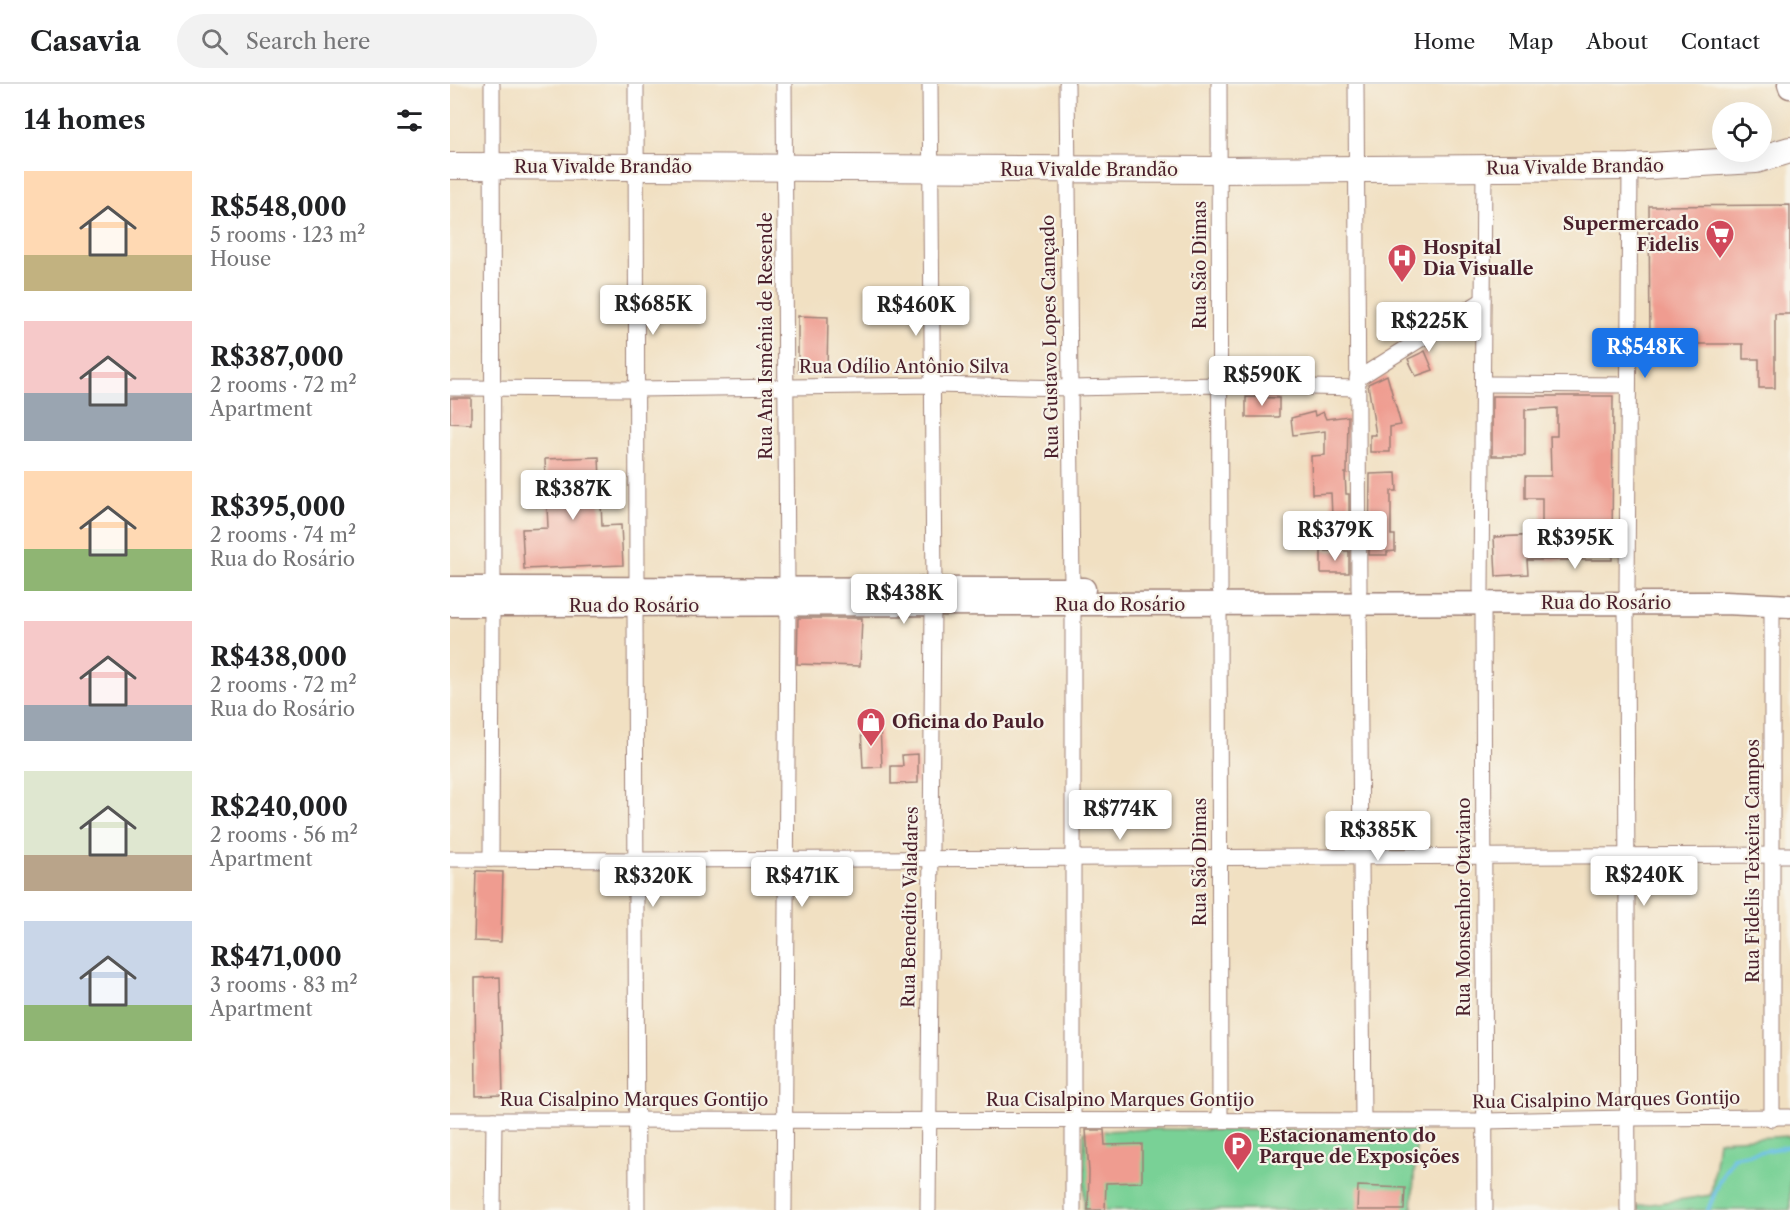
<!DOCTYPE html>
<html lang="en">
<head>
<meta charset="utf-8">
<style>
  body { margin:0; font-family:"Libre Caslon Text",serif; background:#f2f2f2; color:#202124; height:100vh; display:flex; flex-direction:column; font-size:22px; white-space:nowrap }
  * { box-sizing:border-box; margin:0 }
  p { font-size:20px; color:#757577 }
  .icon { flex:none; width:33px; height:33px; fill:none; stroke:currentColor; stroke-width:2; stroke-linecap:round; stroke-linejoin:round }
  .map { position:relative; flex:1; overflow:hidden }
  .panel { display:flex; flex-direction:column; background:#fff; width:450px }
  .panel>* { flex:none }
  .tools { position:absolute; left:1262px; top:18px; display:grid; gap:12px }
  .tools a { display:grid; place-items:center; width:60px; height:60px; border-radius:50%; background:#fff; box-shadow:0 6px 24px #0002; font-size:30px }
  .price { position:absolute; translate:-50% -51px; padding:0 14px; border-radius:6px; background:#fff; color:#222; font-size:20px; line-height:39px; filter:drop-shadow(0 2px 3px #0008) }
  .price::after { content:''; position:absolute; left:50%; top:36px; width:18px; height:14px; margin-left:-9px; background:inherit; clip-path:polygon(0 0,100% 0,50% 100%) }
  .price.on { background:#1a73e8; color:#fff }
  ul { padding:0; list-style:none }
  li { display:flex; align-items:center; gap:18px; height:150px; padding:0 24px }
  li span { display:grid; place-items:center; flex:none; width:168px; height:120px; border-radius:0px; color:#555 }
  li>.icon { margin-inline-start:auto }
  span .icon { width:72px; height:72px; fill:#fffc; stroke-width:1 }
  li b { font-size:26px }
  h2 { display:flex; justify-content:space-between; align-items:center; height:72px; padding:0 24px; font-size:26px }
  header { display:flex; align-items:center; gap:36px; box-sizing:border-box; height:84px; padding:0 30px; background:#fff; border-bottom:2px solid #e0e0e0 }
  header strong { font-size:28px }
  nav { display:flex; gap:33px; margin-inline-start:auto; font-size:21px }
  .search { width:420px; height:54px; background:#f2f2f2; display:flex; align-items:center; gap:15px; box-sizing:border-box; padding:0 21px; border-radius:33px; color:#757577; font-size:22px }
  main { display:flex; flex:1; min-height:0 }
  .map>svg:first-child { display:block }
  .green { fill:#79d196; stroke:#627860; stroke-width:1.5 }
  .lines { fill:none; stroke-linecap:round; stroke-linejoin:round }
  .stream { stroke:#6bc0e7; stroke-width:4 }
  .building { fill:#ef9c90 }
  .street-casing { stroke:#9e8076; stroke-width:17 }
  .secondary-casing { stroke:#9e8076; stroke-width:25 }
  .primary-casing { stroke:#9e8076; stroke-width:28 }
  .street { stroke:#fff; stroke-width:15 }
  .secondary { stroke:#fff; stroke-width:22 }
  .primary { stroke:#fff; stroke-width:26 }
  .labels { text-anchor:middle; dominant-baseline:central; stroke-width:4.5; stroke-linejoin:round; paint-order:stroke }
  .street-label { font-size:18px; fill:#4a1f2b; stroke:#f7f3e8 }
  .poi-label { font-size:18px; font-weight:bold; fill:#4a1f2b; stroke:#f7f3e8; text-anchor:start }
</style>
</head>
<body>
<header>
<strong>Casavia</strong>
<div class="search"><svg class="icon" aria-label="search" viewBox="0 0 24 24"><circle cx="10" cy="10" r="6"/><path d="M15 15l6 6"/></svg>Search here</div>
<nav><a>Home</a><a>Map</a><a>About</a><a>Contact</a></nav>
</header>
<main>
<section class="panel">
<h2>14 homes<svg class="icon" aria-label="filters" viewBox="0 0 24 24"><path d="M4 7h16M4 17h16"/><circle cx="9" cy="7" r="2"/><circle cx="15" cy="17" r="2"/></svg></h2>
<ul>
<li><span style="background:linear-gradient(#ffd9b3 70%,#c2b280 0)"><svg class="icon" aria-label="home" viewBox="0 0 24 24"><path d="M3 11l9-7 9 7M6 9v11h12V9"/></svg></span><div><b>R$548,000</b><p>5 rooms · 123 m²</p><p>House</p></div></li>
<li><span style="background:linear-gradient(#f6c9c9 60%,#9aa5b1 0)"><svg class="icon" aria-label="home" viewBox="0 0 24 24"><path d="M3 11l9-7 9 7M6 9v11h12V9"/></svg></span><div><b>R$387,000</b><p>2 rooms · 72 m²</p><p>Apartment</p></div></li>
<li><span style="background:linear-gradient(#ffd9b3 65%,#8fb573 0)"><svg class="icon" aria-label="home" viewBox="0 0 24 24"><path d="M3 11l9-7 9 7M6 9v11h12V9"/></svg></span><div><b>R$395,000</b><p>2 rooms · 74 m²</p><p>Rua do Rosário</p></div></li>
<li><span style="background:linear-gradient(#f6c9c9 70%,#9aa5b1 0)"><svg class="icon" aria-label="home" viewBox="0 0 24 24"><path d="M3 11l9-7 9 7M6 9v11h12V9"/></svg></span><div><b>R$438,000</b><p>2 rooms · 72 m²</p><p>Rua do Rosário</p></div></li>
<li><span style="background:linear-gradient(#dfe7d0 70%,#b9a48a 0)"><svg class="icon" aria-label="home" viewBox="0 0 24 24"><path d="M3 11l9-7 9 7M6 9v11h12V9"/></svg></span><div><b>R$240,000</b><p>2 rooms · 56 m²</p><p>Apartment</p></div></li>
<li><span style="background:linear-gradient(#c9d6e8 70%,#8fb573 0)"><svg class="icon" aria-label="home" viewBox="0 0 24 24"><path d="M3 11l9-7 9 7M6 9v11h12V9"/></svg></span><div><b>R$471,000</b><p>3 rooms · 83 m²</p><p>Apartment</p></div></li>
</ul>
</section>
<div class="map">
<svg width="1340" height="1126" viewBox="0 0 1340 1126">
  <rect width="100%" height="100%" fill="#f7f3e8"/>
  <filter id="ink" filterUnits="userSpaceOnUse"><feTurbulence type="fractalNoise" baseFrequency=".0167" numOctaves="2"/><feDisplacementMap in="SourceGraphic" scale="12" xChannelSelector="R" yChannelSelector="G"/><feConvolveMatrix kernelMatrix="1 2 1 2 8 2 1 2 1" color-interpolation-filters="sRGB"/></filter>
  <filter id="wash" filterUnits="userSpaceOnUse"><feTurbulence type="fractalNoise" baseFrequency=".008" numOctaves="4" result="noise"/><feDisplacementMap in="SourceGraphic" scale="24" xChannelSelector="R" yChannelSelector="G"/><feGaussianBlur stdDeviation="1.35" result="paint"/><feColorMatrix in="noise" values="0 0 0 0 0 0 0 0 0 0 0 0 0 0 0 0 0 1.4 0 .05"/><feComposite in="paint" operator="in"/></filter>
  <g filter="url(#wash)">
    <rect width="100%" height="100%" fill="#f1e0c2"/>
    <g class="green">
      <polygon points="694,1045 882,1047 967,1045 962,1126 634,1126 634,1048"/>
      <polygon points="1340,1052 1340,1126 1188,1126 1187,1122 1261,1111 1268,1056"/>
    </g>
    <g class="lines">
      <polyline class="stream" points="1258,1126 1270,1096 1283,1073 1340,1062"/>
    </g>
    <g id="blocks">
      <g class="building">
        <polygon points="1340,121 1340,230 1325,230 1325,304 1309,304 1309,275 1293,275 1293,260 1200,260 1199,122"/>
        <polygon points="348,232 378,233 377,288 348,288"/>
        <polygon points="975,267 983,286 966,292 958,275"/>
        <polygon points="937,291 951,341 940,343 940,368 920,368 920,351 926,351 918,300"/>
        <polygon points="1042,312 1163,312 1162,476 1077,476 1078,490 1046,492 1044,453 1092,451 1092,414 1075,414 1075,392 1101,392 1100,352 1107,352 1107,324 1075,326 1075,372 1042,372"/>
        <polygon points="796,313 829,314 829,333 796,333"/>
        <polygon points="0,314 21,314 21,340 0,339"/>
        <polygon points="864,328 865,332 873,328 876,335 898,332 897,389 895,389 896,410 899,410 899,443 877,444 877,432 882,432 881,409 862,410 861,372 875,371 875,347 843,351 841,334"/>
        <polygon points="149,373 152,442 171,441 173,481 74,485 72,445 98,444 95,375"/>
        <polygon points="946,389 947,407 941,407 941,451 945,451 945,467 937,468 937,471 919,471 920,390"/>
        <rect x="871" y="467" width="28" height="22"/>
        <polygon points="348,534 412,534 410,582 347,580"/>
        <polygon points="430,644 432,683 413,684 411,645"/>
        <polygon points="468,670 468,699 441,700 441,682 453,682 452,671"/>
        <polygon points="26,787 53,788 51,858 24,857"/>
        <polygon points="50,893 53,1011 26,1012 25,894"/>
        <polygon points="636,1046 654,1046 655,1061 692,1060 692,1098 656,1099 655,1126 638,1126 639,1088"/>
        <polygon points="908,1102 955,1104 954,1126 907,1126"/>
      </g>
    </g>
  </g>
  <g filter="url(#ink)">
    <use href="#blocks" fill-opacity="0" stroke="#9e8076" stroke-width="1.5"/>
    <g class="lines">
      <g class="street-casing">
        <g id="street">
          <polyline points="42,0 43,504"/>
          <polyline points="186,0 187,504"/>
          <polyline points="334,0 337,505"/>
          <polyline points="480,0 484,505"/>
          <polyline points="617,0 622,505"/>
          <polyline points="769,0 770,505"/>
          <polyline points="906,0 909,506"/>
          <polyline points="907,295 1033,216"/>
          <polyline points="1033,300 1178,301"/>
          <polyline points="0,304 187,305 483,301 621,304 769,301 907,304"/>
          <polyline points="1031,506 1034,84"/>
          <polyline points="1177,506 1180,83"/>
          <polyline points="1176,519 1178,1126"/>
          <polyline points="769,520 770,1036"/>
          <polyline points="909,520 913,1037"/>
          <polyline points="1033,520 1035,1126"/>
          <polyline points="1322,520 1322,1035"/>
          <polyline points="185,522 187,1126"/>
          <polyline points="0,775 186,776 1340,771"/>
          <polyline points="41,775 42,522"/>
          <polyline points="0,1036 1035,1037 1178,1034 1340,1033"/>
          <polyline points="43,1126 44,1036"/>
          <polyline points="334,1126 338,522"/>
          <polyline points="478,1126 483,521"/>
          <polyline points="623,1126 623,521"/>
        </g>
      </g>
      <g class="secondary-casing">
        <g id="secondary">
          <polyline points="1339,0 1340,3"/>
          <polyline points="0,504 634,505"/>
          <polyline points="0,521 1275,519 1340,522"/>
        </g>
      </g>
      <g class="primary-casing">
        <polyline id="primary" points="0,82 769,86 1180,83 1306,76 1340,66"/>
      </g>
      <use href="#street" class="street"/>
      <use href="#secondary" class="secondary"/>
      <use href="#primary" class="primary"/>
    </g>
  </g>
  <defs>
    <g id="supermarket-pin" transform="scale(1.5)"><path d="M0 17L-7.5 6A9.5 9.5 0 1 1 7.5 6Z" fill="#d1495b" stroke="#f7f3e8"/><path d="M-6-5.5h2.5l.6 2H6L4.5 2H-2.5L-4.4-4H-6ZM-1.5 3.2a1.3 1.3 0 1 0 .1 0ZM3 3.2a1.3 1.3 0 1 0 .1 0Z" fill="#fff"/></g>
    <g id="hospital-pin" transform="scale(1.5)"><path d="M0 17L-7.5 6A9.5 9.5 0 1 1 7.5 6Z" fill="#d1495b" stroke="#f7f3e8"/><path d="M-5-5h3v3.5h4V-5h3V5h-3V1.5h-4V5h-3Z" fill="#fff"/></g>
    <g id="shop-pin" transform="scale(1.5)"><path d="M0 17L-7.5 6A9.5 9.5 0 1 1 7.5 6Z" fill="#d1495b" stroke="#f7f3e8"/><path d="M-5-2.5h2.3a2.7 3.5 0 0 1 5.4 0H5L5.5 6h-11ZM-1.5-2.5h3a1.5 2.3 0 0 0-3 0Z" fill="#fff"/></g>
    <g id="parking-pin" transform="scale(1.5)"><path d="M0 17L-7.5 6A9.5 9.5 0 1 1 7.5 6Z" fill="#d1495b" stroke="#f7f3e8"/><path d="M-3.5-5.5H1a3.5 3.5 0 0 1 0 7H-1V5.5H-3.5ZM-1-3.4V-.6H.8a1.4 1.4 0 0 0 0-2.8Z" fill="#fff"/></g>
  </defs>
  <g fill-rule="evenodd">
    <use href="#supermarket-pin" x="1270" y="150"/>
    <use href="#hospital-pin" x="952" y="174"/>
    <use href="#shop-pin" x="421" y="638"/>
    <use href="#parking-pin" x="788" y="1062"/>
  </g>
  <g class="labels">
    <g class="street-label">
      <text x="153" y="83">Rua Vivalde Brandão</text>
      <text transform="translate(1125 83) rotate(-1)">Rua Vivalde Brandão</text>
      <text x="639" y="86">Rua Vivalde Brandão</text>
      <text transform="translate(750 181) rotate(-90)">Rua São Dimas</text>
      <text transform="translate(316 252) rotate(-90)">Rua Ana Ismênia de Resende</text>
      <text transform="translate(600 253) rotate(-91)">Rua Gustavo Lopes Cançado</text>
      <text x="454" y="283">Rua Odílio Antônio Silva</text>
      <text x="1156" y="519">Rua do Rosário</text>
      <text x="670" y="521">Rua do Rosário</text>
      <text x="184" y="522">Rua do Rosário</text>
      <text transform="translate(1303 777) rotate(-90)">Rua Fidelis Teixeira Campos</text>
      <text transform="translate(750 778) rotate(-90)">Rua São Dimas</text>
      <text transform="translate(460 823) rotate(-89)">Rua Benedito Valadares</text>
      <text transform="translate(1014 823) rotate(-90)">Rua Monsenhor Otaviano</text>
      <text x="184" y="1016">Rua Cisalpino Marques Gontijo</text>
      <text x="670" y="1016">Rua Cisalpino Marques Gontijo</text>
      <text transform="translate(1156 1016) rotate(-1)">Rua Cisalpino Marques Gontijo</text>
    </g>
    <g class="poi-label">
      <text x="1249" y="140" text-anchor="end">Supermercado<tspan x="1249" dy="21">Fidelis</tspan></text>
      <text x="973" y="164">Hospital<tspan x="973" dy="21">Dia Visualle</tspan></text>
      <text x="442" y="638">Oficina do Paulo</text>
      <text x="809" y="1052">Estacionamento do<tspan x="809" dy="21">Parque de Exposições</tspan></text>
    </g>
  </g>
</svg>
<div class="tools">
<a><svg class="icon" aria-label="locate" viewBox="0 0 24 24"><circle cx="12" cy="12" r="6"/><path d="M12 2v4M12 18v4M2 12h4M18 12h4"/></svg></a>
</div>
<b class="price" style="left:203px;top:252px">R$685K</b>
<b class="price" style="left:466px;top:253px">R$460K</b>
<b class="price" style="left:979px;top:269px">R$225K</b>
<b class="price on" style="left:1195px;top:295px">R$548K</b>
<b class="price" style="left:812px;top:323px">R$590K</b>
<b class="price" style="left:123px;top:437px">R$387K</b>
<b class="price" style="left:885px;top:478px">R$379K</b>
<b class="price" style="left:1125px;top:486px">R$395K</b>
<b class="price" style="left:454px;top:541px">R$438K</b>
<b class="price" style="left:670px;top:757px">R$774K</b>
<b class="price" style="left:928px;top:778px">R$385K</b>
<b class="price" style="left:1194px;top:823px">R$240K</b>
<b class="price" style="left:203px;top:824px">R$320K</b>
<b class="price" style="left:352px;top:824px">R$471K</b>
</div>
</main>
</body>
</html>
